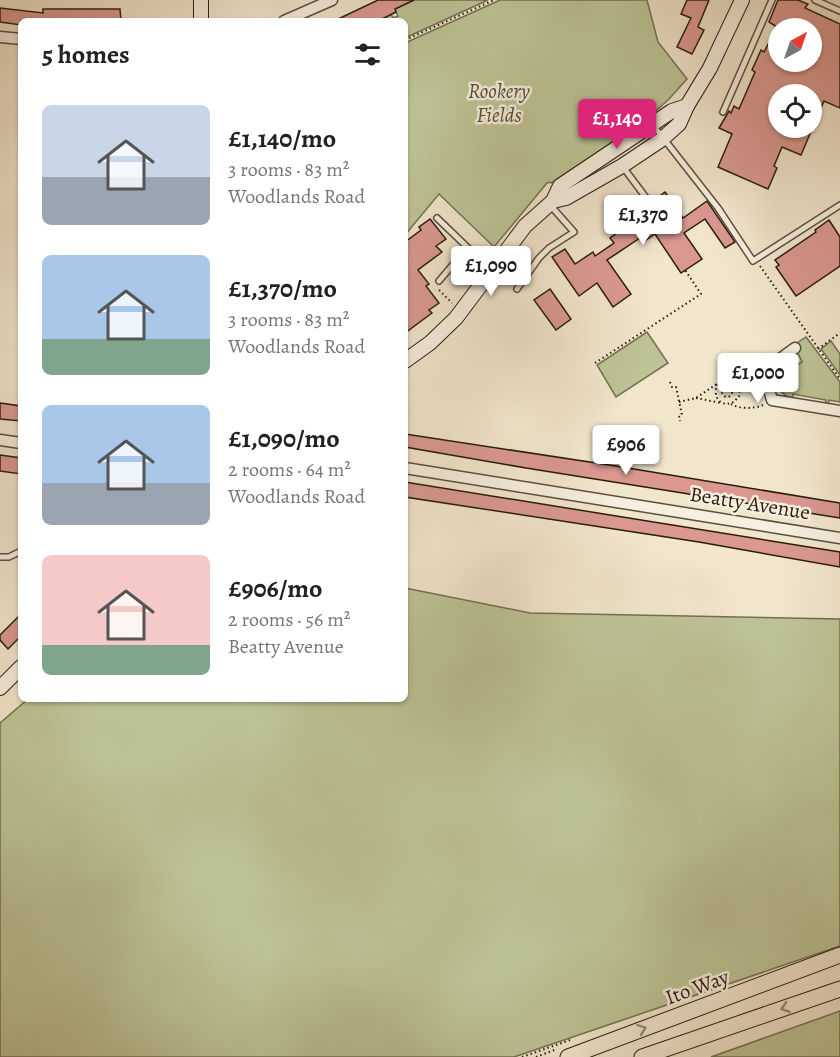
<!DOCTYPE html>
<html lang="en">
<head>
<meta charset="utf-8">
<style>
  body { margin:0; font-family:Alegreya,serif; background:#f2f2f2; color:#222; height:100vh; display:flex; flex-direction:column; font-size:22px; white-space:nowrap }
  * { box-sizing:border-box; margin:0 }
  p { font-size:20px; color:#767676 }
  .icon { flex:none; width:33px; height:33px; fill:none; stroke:currentColor; stroke-width:2; stroke-linecap:round; stroke-linejoin:round }
  .map { position:relative; flex:1; overflow:hidden }
  .drawer { position:absolute; left:18px; top:18px; width:390px; height:684px; display:flex; flex-direction:column; background:#fff; border-radius:9px; box-shadow:0 2px 4px #0004 }
  .drawer>* { flex:none }
  .needle { width:39px; rotate:40deg }
  .buttons { position:absolute; left:768px; top:18px; display:grid; gap:12px }
  .buttons a { display:grid; place-items:center; width:54px; height:54px; border-radius:50%; background:#fff; box-shadow:0 2px 4px #0004; font-size:30px }
  .price { position:absolute; translate:-50% -51px; padding:0 14px; border-radius:6px; background:#fff; color:#222; font-size:20px; line-height:39px; filter:drop-shadow(0 2px 3px #0008) }
  .price::after { content:''; position:absolute; left:50%; top:36px; width:18px; height:14px; margin-left:-9px; background:inherit; clip-path:polygon(0 0,100% 0,50% 100%) }
  .price.selected { background:#db2777; color:#fff }
  ul { padding:0; list-style:none }
  li { display:flex; align-items:center; gap:18px; height:150px; padding:0 24px }
  li span { display:grid; place-items:center; flex:none; width:168px; height:120px; border-radius:9px; color:#555 }
  li>.icon { margin-inline-start:auto }
  span .icon { width:72px; height:72px; fill:#fffc; stroke-width:1 }
  li b { font-size:26px }
  h2 { display:flex; justify-content:space-between; align-items:center; height:72px; padding:0 24px; font-size:26px }
  .map>svg:first-child { display:block }
  .green { fill:#bdc395; stroke:#727052; stroke-width:1.5 }
  .building { fill:#da9891; stroke:#281c0f; stroke-width:1.5; fill-rule:evenodd }
  .lines { fill:none; stroke-linecap:round; stroke-linejoin:round }
  .lane-casing { stroke:#5a4e3e; stroke-width:8 }
  .street-casing { stroke:#5a4e3e; stroke-width:13 }
  .secondary-casing { stroke:#281c0f; stroke-width:16 }
  .primary-casing { stroke:#281c0f; stroke-width:17 }
  .path { stroke:#281c0f; stroke-width:2; stroke-dasharray:1.5 3; stroke-linecap:butt }
  .lane { stroke:#f6eede; stroke-width:5 }
  .street { stroke:#f6eede; stroke-width:10 }
  .secondary { stroke:#f6eede; stroke-width:14 }
  .primary { stroke:#f1e5cc; stroke-width:15 }
  .oneway { stroke:#978b77 }
  .labels { text-anchor:middle; dominant-baseline:central; stroke-width:5; stroke-linejoin:round; paint-order:stroke }
  .park-label { font-size:21px; font-style:italic; fill:#554e37; stroke:#f6eede }
  .street-label { font-size:21px; fill:#281c0f; stroke:#f6eede }
</style>
</head>
<body>
<div class="map">
<svg width="840" height="1057" viewBox="0 0 840 1057">
  <rect width="100%" height="100%" fill="#f1e5cc"/>
  <filter id="stains"><feTurbulence type="fractalNoise" baseFrequency=".00333" numOctaves="4"/><feColorMatrix values="0 0 0 0 .2 0 0 0 0 .09 0 0 0 0 .02 0 0 0 .5 -.17"/></filter>
  <radialGradient id="worn" r=".72"><stop offset=".6" stop-color="#630" stop-opacity="0"/><stop offset="1" stop-color="#630" stop-opacity=".3"/></radialGradient>
  <g class="green">
    <polygon points="414,0 488,0 405,38 405,21 378,21 391,14 393,18 398,16 395,9"/>
    <polygon points="500,0 647,0 658,42 687,79 669,99 647,119 551,183 550,182 547,183 494,247 439,194 405,235 405,43"/>
    <polygon points="647,332 668,363 616,397 597,365"/>
    <path d="M806,337L840,382V402L829,400L828,405L825,404L826,400L793,394L792,399C776,393 770,372 785,362L791,369L802,362L794,345Z"/>
    <polygon points="831,341 840,354 840,375 821,349"/>
    <polygon points="405,588 530,613 840,619 840,946 514,1057 0,1057 0,723 28,699 405,699"/>
    <polygon points="840,1011 840,1057 711,1057"/>
  </g>
  <g class="building">
    <polygon points="378,0 414,0 395,9 396,12 378,21 334,21"/>
    <polygon points="687,0 709,0 698,27 704,30 692,54 677,47 691,18 681,14"/>
    <path d="M778,0H798L808,4L805,8L840,24V108L824,101L801,155L782,147L774,166L777,168L768,189L718,167L732,134L719,128L729,111L731,113L734,106L739,109L755,72L752,70L761,50L764,52L777,27L769,22ZM778,28H812V62H778ZM778,94H812V128H778Z"/>
    <polygon points="0,8 43,13 43,9 120,9 121,21 21,21 21,25 0,22"/>
    <polygon points="665,192 683,218 707,201 735,242 725,248 705,219 684,233 702,259 681,273 655,234 643,242 640,238 607,260 631,294 613,307 597,283 579,296 552,257 565,249 575,264 593,252 595,256 614,243 610,238 636,220 633,216"/>
    <polygon points="430,219 446,239 436,246 442,252 418,270 429,284 426,286 439,303 429,310 432,313 405,333 405,242 421,230 419,227"/>
    <polygon points="829,220 840,237 840,266 796,296 776,267 779,265 775,260 816,232 815,230"/>
    <polygon points="550,289 571,319 556,330 534,300"/>
    <polygon points="0,403 21,406 21,421 0,419"/>
    <polygon points="405,434 616,466 840,503 840,518 526,468 405,447"/>
    <polygon points="0,455 21,458 21,474 0,471"/>
    <polygon points="405,482 840,552 840,567 699,542 405,497"/>
    <polygon points="21,614 21,636 8,649 0,640 0,635"/>
  </g>
  <g class="lines">
    <g class="lane-casing">
      <g id="lane">
        <polyline points="815,0 840,11"/>
        <polyline points="723,112 772,0"/>
        <polyline points="653,125 718,208 753,261 840,205"/>
        <polyline points="437,218 491,270"/>
        <polyline points="620,220 647,199 623,167"/>
        <polyline points="439,281 467,248"/>
        <polyline points="517,289 539,258 549,248 574,232 550,205"/>
        <polyline points="0,557 9,557 21,551"/>
      </g>
    </g>
    <g class="street-casing">
      <g id="street">
        <polyline points="284,21 332,0"/>
        <polyline points="0,37 21,39"/>
        <polyline points="795,348 773,364 765,376 772,400 840,411"/>
        <polyline points="0,440 21,443"/>
        <polyline points="405,468 840,538"/>
      </g>
    </g>
    <g class="secondary-casing">
      <g id="secondary">
        <polyline points="201,21 201,0"/>
        <polyline points="553,201 566,198 622,166 661,140 679,124 687,106 710,68 742,0"/>
        <polyline points="405,361 430,343 456,318 525,226 553,201 560,186 672,111 687,106"/>
        <polyline points="0,688 21,667"/>
      </g>
    </g>
    <g class="primary-casing">
      <g id="primary">
        <polyline points="568,1057 840,955"/>
        <polyline points="642,1057 840,989"/>
      </g>
    </g>
    <g class="path">
      <polyline points="405,40 494,0"/>
      <polyline points="760,266 840,379"/>
      <polyline points="439,290 452,303"/>
      <polyline points="818,349 840,333"/>
      <polyline points="595,363 701,294 685,270"/>
      <polyline points="670,382 672,387 676,387 682,415 679,417 680,421"/>
      <path d="M717,384C714,393 716,403 727,404L734,402L740,395L739,386L726,377"/>
      <circle cx="727" cy="392" r="5"/>
      <polyline points="696,398 721,403"/>
      <polyline points="679,402 696,398 730,375 747,366 756,368"/>
      <path d="M731,404C739,409 754,409 763,405"/>
      <polyline points="522,1057 570,1040"/>
      <polyline points="536,1057 557,1049"/>
    </g>
    <use href="#lane" class="lane"/>
    <use href="#street" class="street"/>
    <use href="#secondary" class="secondary"/>
    <use href="#primary" class="primary"/>
  </g>
  <defs><path id="oneway-chevron" d="M-2-3.5L2.5 0L-2 3.5" fill="none" stroke-width="1.6" stroke-linecap="round" stroke-linejoin="round" transform="scale(1.5)"/></defs>
  <g class="oneway">
    <use href="#oneway-chevron" transform="translate(785 1008) rotate(161)"/>
    <use href="#oneway-chevron" transform="translate(642 1029) rotate(-20)"/>
  </g>
  <g class="labels">
    <g class="park-label">
      <text x="499" y="91">Rookery<tspan x="499" dy="24">Fields</tspan></text>
    </g>
    <g class="street-label">
      <text transform="translate(750 503) rotate(9)">Beatty Avenue</text>
      <text transform="translate(697 987) rotate(-20)">Ito Way</text>
    </g>
  </g>
  <rect width="100%" height="100%" filter="url(#stains)"/>
  <rect width="100%" height="100%" fill="url(#worn)"/>
</svg>
<div class="buttons">
<a><svg class="needle" viewBox="-14 -14 28 28"><path d="M0-13l5 13h-10z" fill="#e53935"/><path d="M0 13l5-13h-10z" fill="#767676"/></svg></a>
<a><svg class="icon" aria-label="locate" viewBox="0 0 24 24"><circle cx="12" cy="12" r="6"/><path d="M12 2v4M12 18v4M2 12h4M18 12h4"/></svg></a>
</div>
<b class="price selected" style="left:617px;top:150px">£1,140</b>
<b class="price" style="left:643px;top:246px">£1,370</b>
<b class="price" style="left:491px;top:297px">£1,090</b>
<b class="price" style="left:758px;top:404px">£1,000</b>
<b class="price" style="left:626px;top:476px">£906</b>
<section class="drawer">
<h2>5 homes<svg class="icon" aria-label="filters" viewBox="0 0 24 24"><path d="M4 7h16M4 17h16"/><circle cx="9" cy="7" r="2"/><circle cx="15" cy="17" r="2"/></svg></h2>
<ul>
<li><span style="background:linear-gradient(#c9d6e8 60%,#9aa5b1 0)"><svg class="icon" aria-label="home" viewBox="0 0 24 24"><path d="M3 11l9-7 9 7M6 9v11h12V9"/></svg></span><div><b>£1,140/mo</b><p>3 rooms · 83 m²</p><p>Woodlands Road</p></div></li>
<li><span style="background:linear-gradient(#a9c7e8 70%,#7fa58c 0)"><svg class="icon" aria-label="home" viewBox="0 0 24 24"><path d="M3 11l9-7 9 7M6 9v11h12V9"/></svg></span><div><b>£1,370/mo</b><p>3 rooms · 83 m²</p><p>Woodlands Road</p></div></li>
<li><span style="background:linear-gradient(#a9c7e8 65%,#9aa5b1 0)"><svg class="icon" aria-label="home" viewBox="0 0 24 24"><path d="M3 11l9-7 9 7M6 9v11h12V9"/></svg></span><div><b>£1,090/mo</b><p>2 rooms · 64 m²</p><p>Woodlands Road</p></div></li>
<li><span style="background:linear-gradient(#f6c9c9 75%,#7fa58c 0)"><svg class="icon" aria-label="home" viewBox="0 0 24 24"><path d="M3 11l9-7 9 7M6 9v11h12V9"/></svg></span><div><b>£906/mo</b><p>2 rooms · 56 m²</p><p>Beatty Avenue</p></div></li>
</ul>
</section>
</div>
</body>
</html>
